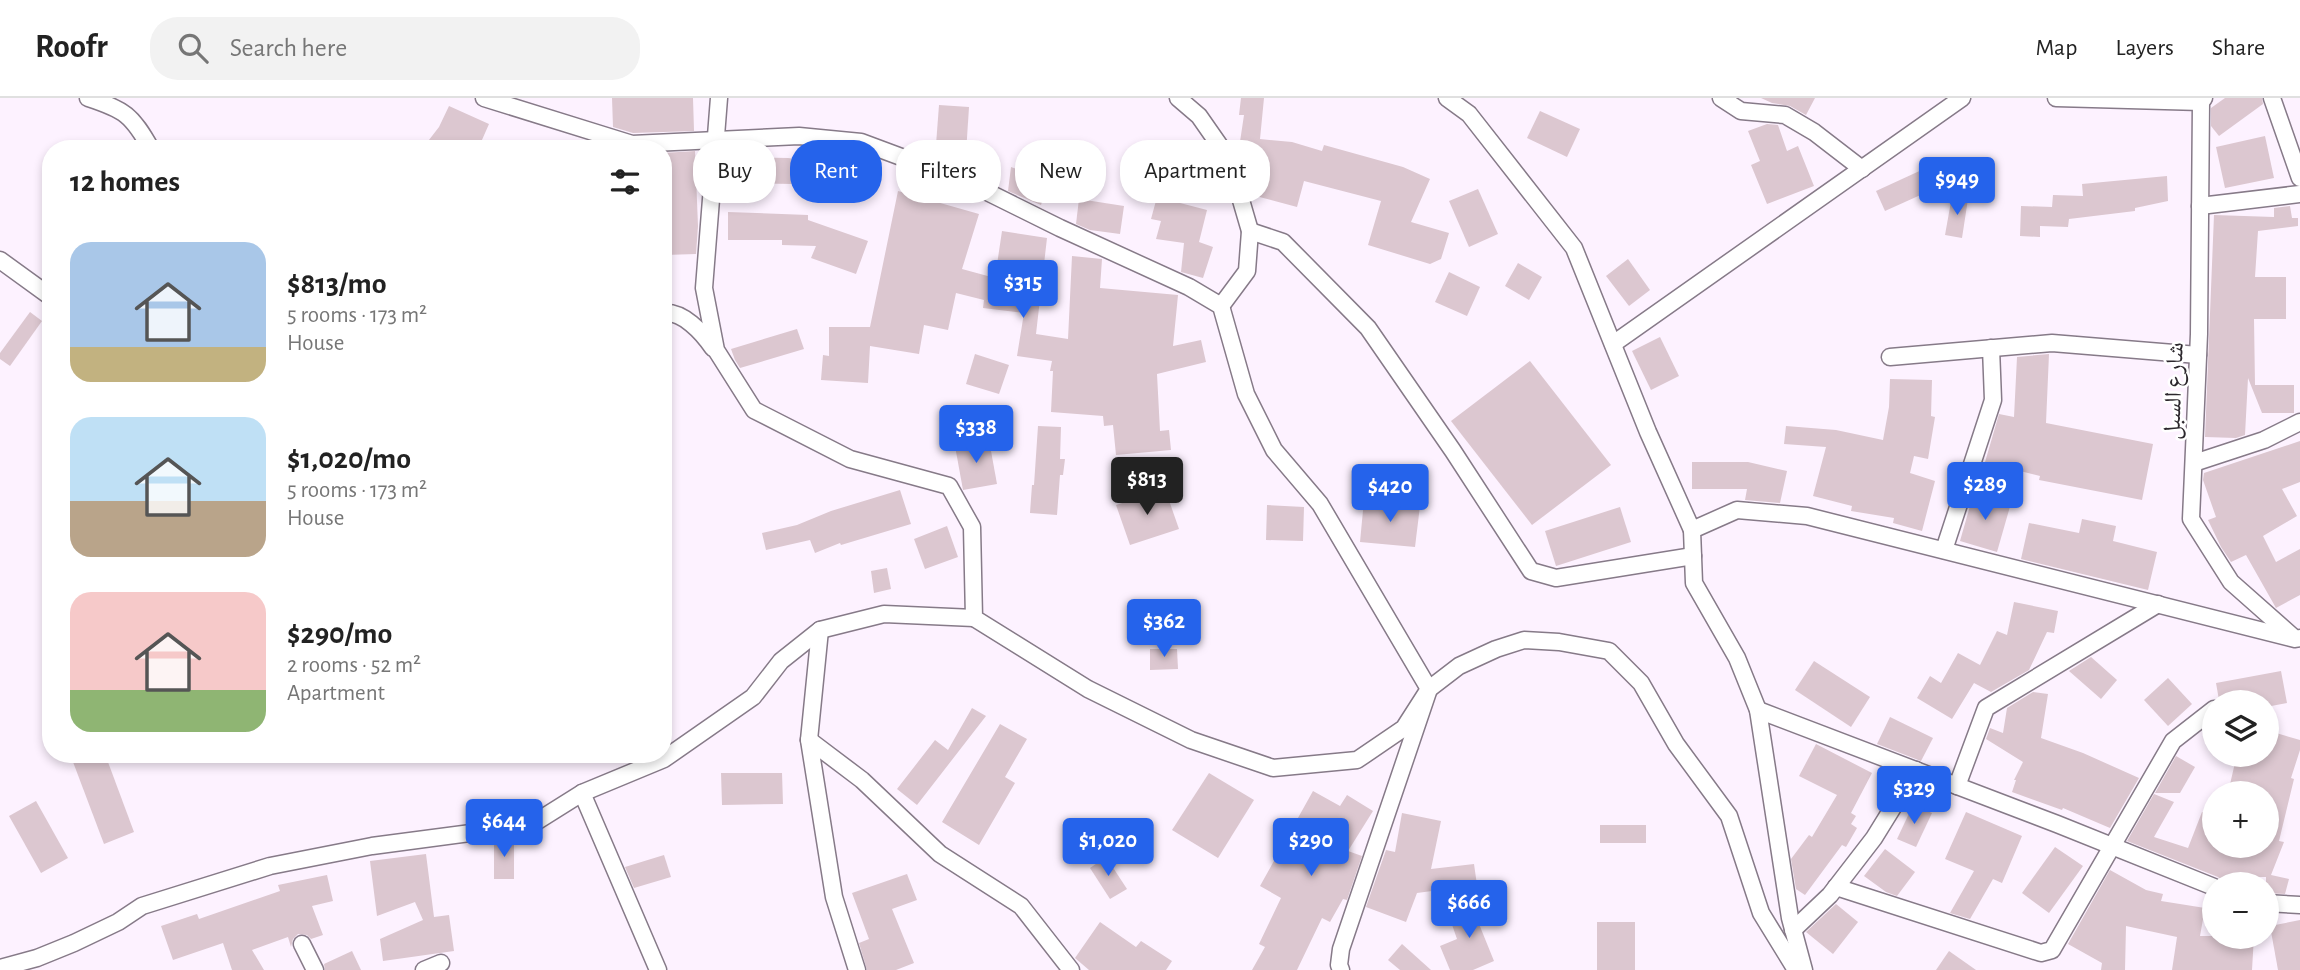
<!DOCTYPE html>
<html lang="en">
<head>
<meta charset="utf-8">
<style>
  body { margin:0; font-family:"Alegreya Sans","Noto Naskh Arabic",sans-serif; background:#f2f2f2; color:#222; height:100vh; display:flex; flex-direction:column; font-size:26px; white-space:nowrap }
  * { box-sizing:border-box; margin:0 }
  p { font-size:23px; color:#767676 }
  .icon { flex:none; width:38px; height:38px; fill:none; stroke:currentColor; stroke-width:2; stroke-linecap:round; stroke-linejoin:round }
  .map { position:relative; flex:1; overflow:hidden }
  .drawer { position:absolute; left:42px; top:42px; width:630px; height:623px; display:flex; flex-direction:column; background:#fff; border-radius:28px; box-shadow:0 4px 10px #0003 }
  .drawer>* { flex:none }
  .guide { position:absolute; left:693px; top:42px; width:665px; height:63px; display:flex; gap:14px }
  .fabs { position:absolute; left:2202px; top:592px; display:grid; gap:14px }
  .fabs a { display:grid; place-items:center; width:77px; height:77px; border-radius:50%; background:#fff; box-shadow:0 4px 10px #0003; font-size:35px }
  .price { position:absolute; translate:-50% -60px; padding:0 16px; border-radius:7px; background:#2563eb; color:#fff; font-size:23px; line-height:46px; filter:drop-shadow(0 2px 4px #0008) }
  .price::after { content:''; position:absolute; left:50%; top:42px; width:21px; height:16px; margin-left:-10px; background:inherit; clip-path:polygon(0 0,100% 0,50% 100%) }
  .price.active { background:#222; color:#fff }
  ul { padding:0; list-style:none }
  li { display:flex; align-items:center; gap:21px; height:175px; padding:0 28px }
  li span { display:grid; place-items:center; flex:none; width:196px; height:140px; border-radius:21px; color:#555 }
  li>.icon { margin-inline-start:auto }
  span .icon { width:84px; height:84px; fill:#fffc; stroke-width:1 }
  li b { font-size:30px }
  h2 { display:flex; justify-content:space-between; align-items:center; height:84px; padding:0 28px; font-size:30px }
  .chip { padding:0 24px; border-radius:28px; background:#fff; box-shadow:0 4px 10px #0003; font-size:24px; line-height:63px }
  .chip.active { background:#2563eb; color:#fff }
  header { display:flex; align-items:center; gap:42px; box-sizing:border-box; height:98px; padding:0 35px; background:#fff; border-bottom:2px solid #e0e0e0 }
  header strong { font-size:33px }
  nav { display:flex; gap:38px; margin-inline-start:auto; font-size:24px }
  .search { width:490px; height:63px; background:#f2f2f2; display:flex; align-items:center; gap:18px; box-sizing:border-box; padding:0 24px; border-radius:28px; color:#767676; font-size:26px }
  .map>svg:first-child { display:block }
  .building { fill:#dcc7d0 }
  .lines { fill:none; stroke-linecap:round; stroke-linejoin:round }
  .street-casing { stroke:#867a88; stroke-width:19 }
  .street { stroke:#fff; stroke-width:16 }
  .labels { text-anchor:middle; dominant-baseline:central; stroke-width:5; stroke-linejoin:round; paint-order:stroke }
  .street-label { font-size:24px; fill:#2c272d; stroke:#fff }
</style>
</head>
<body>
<header>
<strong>Roofr</strong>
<div class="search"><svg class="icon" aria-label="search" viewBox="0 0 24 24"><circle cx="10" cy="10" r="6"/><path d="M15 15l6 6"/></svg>Search here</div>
<nav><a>Map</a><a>Layers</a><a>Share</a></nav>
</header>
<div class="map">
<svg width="2300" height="872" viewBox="0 0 2300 872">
  <rect width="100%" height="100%" fill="#fdf2ff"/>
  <g class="building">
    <polygon points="612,0 693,0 694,33 633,35 613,29"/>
    <polygon points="1241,0 1264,0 1260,41 1292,44 1322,53 1324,47 1403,69 1430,81 1411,124 1449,135 1441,161 1430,166 1368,147 1381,103 1304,83 1297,109 1252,97 1259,70 1242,67 1238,57 1244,17 1239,17"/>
    <polygon points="1761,0 1815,0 1806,17 1790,8 1772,5"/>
    <polygon points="2225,0 2262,0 2263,6 2219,38 2211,28 2211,10"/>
    <polygon points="939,7 969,9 965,71 935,60"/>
    <polygon points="449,8 489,26 478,51 422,51 439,29"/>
    <polygon points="1540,13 1580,31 1567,59 1527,40"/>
    <polygon points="1767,26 1778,27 1787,53 1798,48 1814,88 1767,106 1751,67 1760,63 1748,33"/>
    <polygon points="2265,38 2274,80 2225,90 2216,49"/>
    <polygon points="1132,47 1171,53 1168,76 1129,71"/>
    <polygon points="695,53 698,128 696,156 665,157 663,55"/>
    <polygon points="734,59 788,60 831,66 829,73 850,79 848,99 794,91 794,86 734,85"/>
    <polygon points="1011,69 1049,82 1041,107 1008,93"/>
    <polygon points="1926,70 1936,90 1885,113 1876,93"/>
    <polygon points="2167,78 2168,103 2135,110 2135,113 2069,121 2068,129 2040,128 2040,139 2020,138 2021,108 2052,109 2053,97 2083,98 2082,86"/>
    <polygon points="1478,91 1498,136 1469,149 1449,103"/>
    <polygon points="898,93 979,116 962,171 995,180 1002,133 1047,140 1036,236 1068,241 1072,158 1102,161 1100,190 1178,197 1173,248 1201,242 1206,264 1157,276 1160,333 1169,332 1171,352 1116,357 1113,327 1104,328 1103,318 1051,314 1053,273 1050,273 1052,263 1017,258 1024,215 983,210 984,202 956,195 948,232 924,227 919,256 870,248 868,285 821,282 823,257 829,258 829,229 870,229"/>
    <polygon points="1952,98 1968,101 1962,140 1945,137"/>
    <polygon points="1157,99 1207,112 1199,144 1213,149 1203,180 1181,174 1184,145 1156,141 1161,123 1151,121"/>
    <polygon points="1079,101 1124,108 1120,136 1090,132 1076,126"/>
    <polygon points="2290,108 2292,120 2298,120 2298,128 2258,133 2255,179 2286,179 2286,221 2254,221 2255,287 2294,287 2294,315 2262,315 2248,280 2245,337 2236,340 2205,339 2214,117 2274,119 2274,110"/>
    <polygon points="728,114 808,117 808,122 868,143 856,176 811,160 816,148 782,147 782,142 728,142"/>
    <polygon points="1628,161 1650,192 1629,208 1606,178"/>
    <polygon points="1518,165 1542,179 1529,202 1505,188"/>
    <polygon points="1449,174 1480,189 1467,218 1435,204"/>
    <polygon points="30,214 42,223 10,268 0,261 0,255"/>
    <polygon points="797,231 804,251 740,270 735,262 731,251"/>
    <polygon points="1660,239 1679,278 1651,292 1632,253"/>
    <polygon points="975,256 1009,267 999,296 966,286"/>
    <polygon points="2049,256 2046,325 2153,346 2142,402 2039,382 2040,378 2020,373 2019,378 1983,371 1999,316 2014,319 2017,259"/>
    <polygon points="1530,263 1611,367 1532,427 1451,323"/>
    <polygon points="1890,281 1932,282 1931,318 1935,319 1928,361 1914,358 1910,375 1935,383 1922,433 1893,425 1894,420 1851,413 1852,408 1813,398 1826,349 1784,346 1786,328 1836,332 1883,342 1889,309"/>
    <polygon points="1038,328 1061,329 1060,361 1065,361 1063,377 1060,377 1057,417 1030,415 1032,387 1034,387"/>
    <polygon points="989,342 997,386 963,392 955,348"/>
    <polygon points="2300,343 2300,384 2282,391 2297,418 2263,438 2276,464 2300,451 2300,497 2276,510 2246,457 2231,464 2221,449 2208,422 2216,419 2203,382 2204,375"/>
    <polygon points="1692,364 1748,364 1787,373 1780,405 1745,402 1747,391 1692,391"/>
    <polygon points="1165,391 1179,431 1130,447 1116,407"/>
    <polygon points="900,392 911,426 841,447 840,445 815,455 810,442 766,452 762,435 797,427 831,413"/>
    <polygon points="1974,394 2011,405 1997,454 1960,443"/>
    <polygon points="1364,402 1420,408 1415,449 1360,444"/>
    <polygon points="1267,407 1304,409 1303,443 1266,442"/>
    <polygon points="1620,409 1631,444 1556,468 1545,433"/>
    <polygon points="2082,421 2116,428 2113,443 2157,454 2148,492 2021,461 2029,425 2079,435"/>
    <polygon points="947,428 958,459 925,471 914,441"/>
    <polygon points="887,470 891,491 874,495 871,473"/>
    <polygon points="2014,504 2058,513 2054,535 2047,534 2029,572 1991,594 1974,585 1952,621 1917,600 1930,578 1941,585 1958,555 1980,567 1997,533 2007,537"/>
    <polygon points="1150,551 1177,551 1178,571 1150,572"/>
    <polygon points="2091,559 2117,582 2101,601 2069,573"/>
    <polygon points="1814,563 1870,599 1851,629 1795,592"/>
    <polygon points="2281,573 2287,605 2266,609 2266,604 2221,604 2219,602 2216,585"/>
    <polygon points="2168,580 2192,606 2168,628 2144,602"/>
    <polygon points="2033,594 2048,596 2041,640 2083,655 2139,680 2110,730 2063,710 2062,712 2012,694 2016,682 2014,682 2023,664 1986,641 1990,630 2003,635 2007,610"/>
    <polygon points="972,610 986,618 917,707 897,691 935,642 948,652"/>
    <polygon points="1890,619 1933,640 1921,663 1877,646"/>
    <polygon points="1000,626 1027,641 1005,679 1015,685 979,747 942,724"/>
    <polygon points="2266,632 2300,642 2300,652 2291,680 2294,681 2279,743 2284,744 2271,777 2289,781 2285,796 2266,795 2266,779 2258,779 2257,786 2226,786 2218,779 2127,743 2154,696 2174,704 2154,739 2188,750 2202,714 2214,718 2214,747 2266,747 2266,695 2228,695 2237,656 2266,656"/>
    <polygon points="1816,646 1872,675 1851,715 1856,718 1851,726 1857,730 1846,749 1842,747 1805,797 1796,791 1791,761 1809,737 1812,739 1837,697 1799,678"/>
    <polygon points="70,656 105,656 134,734 104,746"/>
    <polygon points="2176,658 2195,669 2180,695 2155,695"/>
    <polygon points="721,675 782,675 783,706 722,707"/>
    <polygon points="1209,675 1254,702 1218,760 1172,732"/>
    <polygon points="1313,693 1340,708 1347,697 1373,713 1348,753 1362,758 1347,802 1343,801 1330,824 1322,820 1297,872 1252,872 1265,849 1259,846 1281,800 1260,788"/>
    <polygon points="36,703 68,760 41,775 9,718"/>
    <polygon points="1913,707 1932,715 1916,749 1897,741"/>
    <polygon points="1966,714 2022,738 2002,785 1993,781 1970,821 1950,815 1974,773 1945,761"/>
    <polygon points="1402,715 1441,723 1431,771 1474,766 1477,787 1417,795 1406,824 1366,809 1386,752 1395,754"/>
    <rect x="1600" y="727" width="46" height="18"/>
    <polygon points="514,740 514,781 494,781 494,743"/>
    <polygon points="2055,749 2083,768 2049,815 2022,795"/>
    <polygon points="1885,751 1915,774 1897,798 1886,794 1864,778"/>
    <polygon points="426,756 434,819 449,817 454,853 383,863 380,841 423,822 415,804 377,818 370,763"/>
    <polygon points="664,757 671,779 634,790 625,769"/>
    <polygon points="1106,759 1127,791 1110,801 1090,770"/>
    <polygon points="2110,772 2146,792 2163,796 2161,803 2205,810 2200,838 2254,838 2252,872 2172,872 2177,839 2126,828 2125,872 2101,872 2102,865 2068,846"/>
    <polygon points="907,776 917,802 892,811 914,865 896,872 867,872 859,845 869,841 852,795"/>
    <polygon points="327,777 333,803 312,808 323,837 311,841 307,837 298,836 293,841 291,849 288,839 252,852 264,872 232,872 223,845 173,862 161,828 197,816 199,821 280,793 278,787"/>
    <polygon points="1489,804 1494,821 1479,826 1494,863 1473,872 1450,872 1440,848 1457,841 1449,818"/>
    <polygon points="1836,806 1858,824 1833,856 1806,834"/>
    <polygon points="2300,822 2300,872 2278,872 2270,828"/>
    <polygon points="1100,824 1136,849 1141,843 1172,863 1166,872 1089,872 1075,860"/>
    <rect x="1597" y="824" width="38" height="48"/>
    <polygon points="1402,846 1431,872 1400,872 1388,862"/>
    <polygon points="352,853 361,872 325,872 324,866"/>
    <polygon points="1949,853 1976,872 1936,872"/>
  </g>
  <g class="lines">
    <g class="street-casing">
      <g id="street">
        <path d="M88,0C125,12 132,17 151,51"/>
        <polyline points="484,0 632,46 799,38 861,44 963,82 1060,130 1189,189 1221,208 1246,296 1274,352 1320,406 1429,591 1341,851 1339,867 1341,872"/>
        <polyline points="719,0 704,190 716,252 754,312 850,361 949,388 972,429 974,520 1088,591 1191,642 1273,670 1357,662 1404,630 1429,591 1459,568 1496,551 1524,542 1559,544 1609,553 1641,585 1676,646 1729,718 1761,815 1796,872"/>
        <polyline points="1178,0 1199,18 1229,61 1250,133 1247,173 1221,208"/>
        <polyline points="1447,0 1469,16 1574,150 1648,334 1692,432"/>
        <polyline points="1721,0 1741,13 1785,17 1814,34 1862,71"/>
        <polyline points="2056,0 2201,4"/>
        <polyline points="2204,0 2201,4 2199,236 2191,421 2231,484 2292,538"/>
        <polyline points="2272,0 2300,80"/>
        <polyline points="2200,108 2300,96"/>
        <polyline points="1250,133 1283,144 1368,230 1453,353 1531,473 1556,480 1693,458"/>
        <polyline points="0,162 51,199"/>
        <path d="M663,215C683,213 702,234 713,250"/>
        <polyline points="1613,246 1962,0"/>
        <polyline points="1890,259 2052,245 2198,257"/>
        <polyline points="2194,365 2264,342 2300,324"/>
        <polyline points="1944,452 1993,302 1991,250"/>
        <polyline points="820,532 809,642 834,799 857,872"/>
        <polyline points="1758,612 2057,726 2214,789"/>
        <polyline points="809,642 862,682 940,756 1021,808 1071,872"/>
        <polyline points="1957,688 1986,610 2158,506"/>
        <polyline points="582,695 658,872"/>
        <polyline points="1836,789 2041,855 2052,852 2173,643 2214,611"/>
        <polyline points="2266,805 2300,807"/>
        <polyline points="1793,832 1830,797 1874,740 1916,672"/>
        <polyline points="302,846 315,872"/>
        <polyline points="0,870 37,860 74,845 118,824 142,808 270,768 372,748 531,727 582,695 664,661 753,599 781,563 820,532 884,516 974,520"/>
        <polyline points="424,872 441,865"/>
        <polyline points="1804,872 1790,820 1758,612 1737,560 1694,485 1692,432 1737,412 1807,418 2295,541 2300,540"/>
      </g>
    </g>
    <use href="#street" class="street"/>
  </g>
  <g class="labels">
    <g class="street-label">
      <text transform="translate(2174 293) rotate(-88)">شارع السبل</text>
    </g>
  </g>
</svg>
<div class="fabs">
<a><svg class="icon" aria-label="layers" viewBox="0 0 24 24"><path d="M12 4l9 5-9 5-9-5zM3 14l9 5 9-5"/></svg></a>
<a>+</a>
<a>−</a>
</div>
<b class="price" style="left:1957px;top:119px">$949</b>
<b class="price" style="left:1023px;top:222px">$315</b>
<b class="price" style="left:976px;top:367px">$338</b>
<b class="price active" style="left:1147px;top:419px">$813</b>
<b class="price" style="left:1985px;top:424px">$289</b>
<b class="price" style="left:1390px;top:426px">$420</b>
<b class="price" style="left:1164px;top:561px">$362</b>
<b class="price" style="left:1914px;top:728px">$329</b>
<b class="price" style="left:504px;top:761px">$644</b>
<b class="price" style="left:1108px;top:780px">$1,020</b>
<b class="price" style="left:1311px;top:780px">$290</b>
<b class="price" style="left:1469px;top:842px">$666</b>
<div class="guide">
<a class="chip">Buy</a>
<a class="chip active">Rent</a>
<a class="chip">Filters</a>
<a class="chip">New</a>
<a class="chip">Apartment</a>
</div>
<section class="drawer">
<h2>12 homes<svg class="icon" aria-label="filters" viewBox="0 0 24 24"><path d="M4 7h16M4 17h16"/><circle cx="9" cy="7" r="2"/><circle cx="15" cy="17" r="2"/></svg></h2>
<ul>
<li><span style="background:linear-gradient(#a9c7e8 75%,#c2b280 0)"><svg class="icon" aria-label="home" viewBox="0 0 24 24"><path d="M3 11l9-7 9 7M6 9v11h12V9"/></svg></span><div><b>$813/mo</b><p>5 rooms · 173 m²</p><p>House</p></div></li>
<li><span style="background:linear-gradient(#bfe0f5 60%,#b9a48a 0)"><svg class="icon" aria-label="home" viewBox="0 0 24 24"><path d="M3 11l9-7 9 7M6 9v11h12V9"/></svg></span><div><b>$1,020/mo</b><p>5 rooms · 173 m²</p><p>House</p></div></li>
<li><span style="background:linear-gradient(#f6c9c9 70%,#8fb573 0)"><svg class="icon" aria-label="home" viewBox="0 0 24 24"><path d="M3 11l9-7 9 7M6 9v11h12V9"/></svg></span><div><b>$290/mo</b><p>2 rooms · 52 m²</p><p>Apartment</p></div></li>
</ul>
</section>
</div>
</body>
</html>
